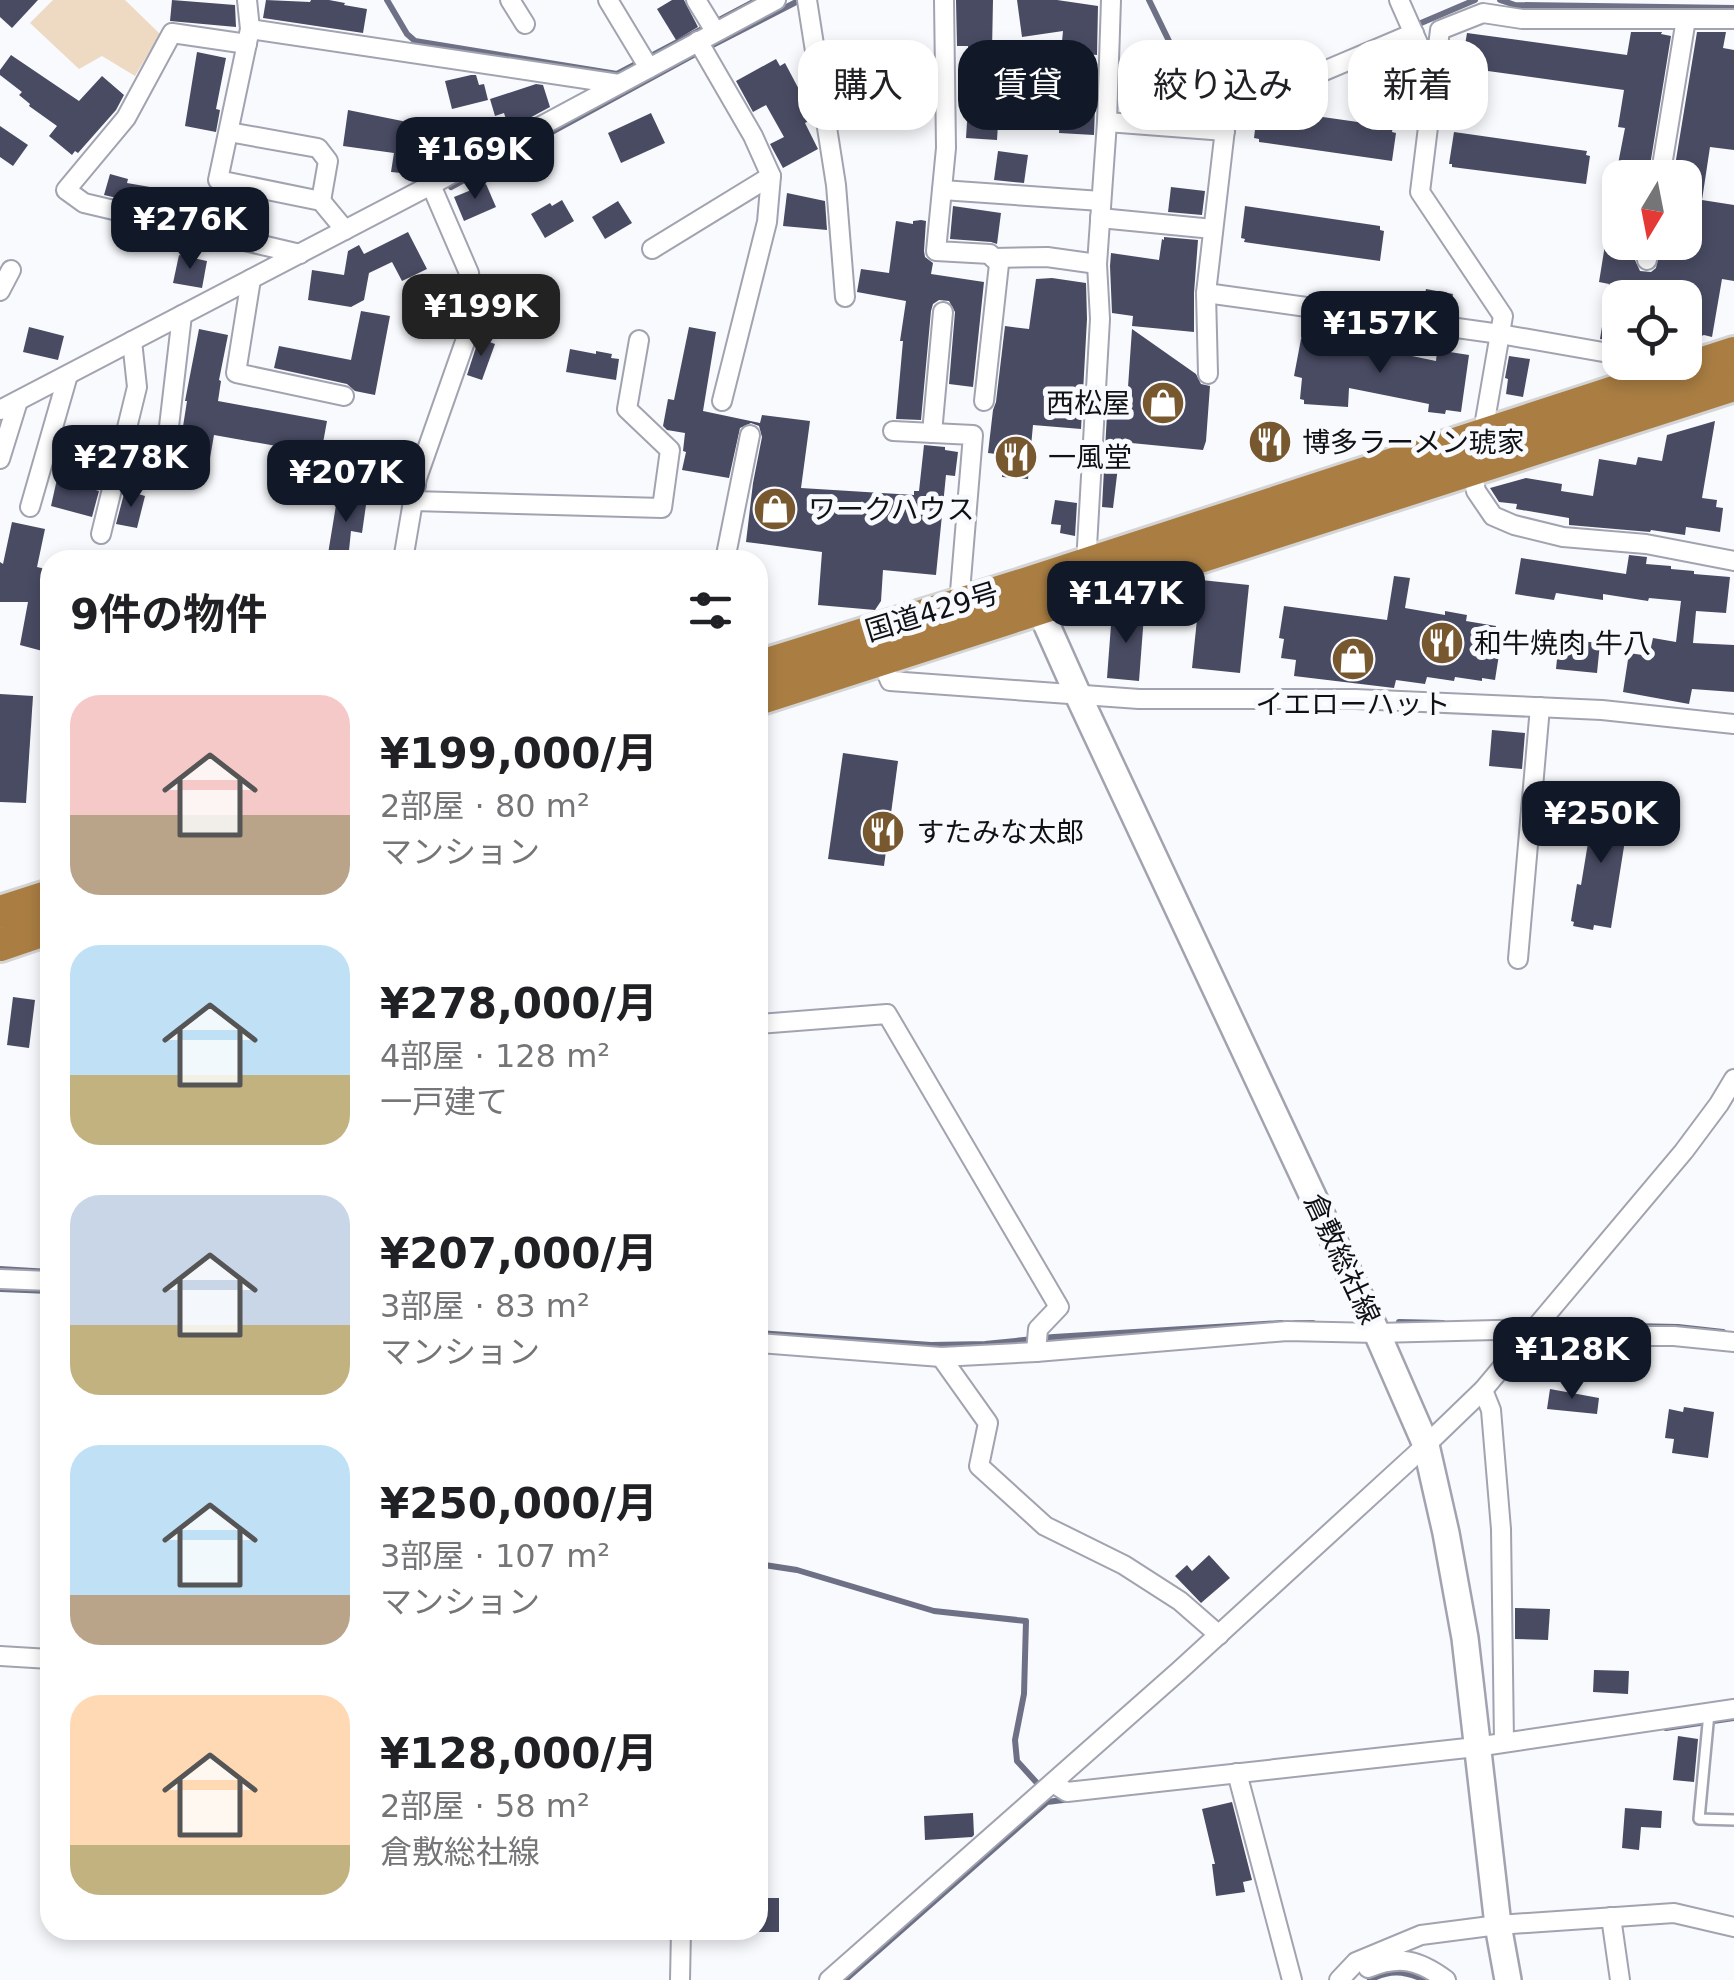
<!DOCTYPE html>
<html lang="ja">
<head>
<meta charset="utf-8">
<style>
  body { margin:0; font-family:"DejaVu Sans","Noto Sans JP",sans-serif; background:#f6f6f6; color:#202124; height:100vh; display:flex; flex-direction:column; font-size:38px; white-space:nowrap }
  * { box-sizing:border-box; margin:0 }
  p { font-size:32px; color:#757577 }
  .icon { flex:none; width:55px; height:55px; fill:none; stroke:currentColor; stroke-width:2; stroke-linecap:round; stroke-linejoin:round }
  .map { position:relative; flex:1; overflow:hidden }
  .side { position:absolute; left:40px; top:550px; width:728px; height:1390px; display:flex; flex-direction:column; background:#fff; border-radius:30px; box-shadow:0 5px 15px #0003 }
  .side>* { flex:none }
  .guide { position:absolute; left:798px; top:40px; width:785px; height:90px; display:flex; gap:20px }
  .needle { width:65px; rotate:190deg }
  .controls { position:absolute; left:1602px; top:160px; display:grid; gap:20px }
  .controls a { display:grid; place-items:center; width:100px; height:100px; border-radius:20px; background:#fff; box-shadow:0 5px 15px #0003; font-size:50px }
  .price { position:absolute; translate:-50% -85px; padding:0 22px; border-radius:20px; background:#111827; color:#fff; font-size:32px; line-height:65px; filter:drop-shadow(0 2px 5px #0008) }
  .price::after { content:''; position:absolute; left:50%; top:60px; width:30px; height:22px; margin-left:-15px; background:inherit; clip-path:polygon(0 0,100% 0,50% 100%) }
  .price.current { background:#222; color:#fff }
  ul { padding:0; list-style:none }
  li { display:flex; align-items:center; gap:30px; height:250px; padding:0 30px }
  li span { display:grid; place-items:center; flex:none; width:280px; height:200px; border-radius:30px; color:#555 }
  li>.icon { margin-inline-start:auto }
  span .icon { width:120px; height:120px; fill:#fffc; stroke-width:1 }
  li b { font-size:42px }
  h2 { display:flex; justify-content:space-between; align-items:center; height:120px; padding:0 30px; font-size:42px }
  .tag { padding:0 35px; border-radius:30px; background:#fff; box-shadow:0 5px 15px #0003; font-size:35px; line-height:90px }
  .tag.current { background:#111827; color:#fff }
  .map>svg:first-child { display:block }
  .green { fill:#eedac2 }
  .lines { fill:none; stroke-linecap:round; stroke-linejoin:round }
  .stream { stroke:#6e7185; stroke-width:6 }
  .building { fill:#494b63 }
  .lane-casing { stroke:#a1a3b0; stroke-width:14 }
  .street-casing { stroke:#a1a3b0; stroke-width:22 }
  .secondary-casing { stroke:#a1a3b0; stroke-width:30 }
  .highway-casing { stroke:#d4d4d5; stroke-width:38 }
  .lane { stroke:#fff; stroke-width:9 }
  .street { stroke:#fff; stroke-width:18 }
  .secondary { stroke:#fff; stroke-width:25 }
  .highway { stroke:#aa7e43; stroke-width:32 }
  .labels { text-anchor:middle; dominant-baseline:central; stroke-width:10; stroke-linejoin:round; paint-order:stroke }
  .poi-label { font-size:28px; fill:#101115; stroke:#f9fafd; text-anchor:start }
  .street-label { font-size:28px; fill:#101115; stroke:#f9fafd }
</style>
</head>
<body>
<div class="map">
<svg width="1734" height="1980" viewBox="0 0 1734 1980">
  <rect width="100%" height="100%" fill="#f9fafd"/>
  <polygon class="green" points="53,0 125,0 160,34 135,76 102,56 79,69 30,23"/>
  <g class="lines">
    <g class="stream">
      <polyline points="387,0 407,34 415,41 617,74 757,0"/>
      <polyline points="1149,0 1206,117 1224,109"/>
      <polyline points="1500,0 1515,5 1734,8"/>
      <polyline points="1414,26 1475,0"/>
      <polyline points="451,187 695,54 800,0"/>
      <polyline points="0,1269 50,1272"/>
      <polyline points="0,1289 50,1291"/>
      <polyline points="1399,1322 1443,1323"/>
      <polyline points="1295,1323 1313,1323"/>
      <polyline points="1586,1325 1678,1327 1723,1332"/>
      <polyline points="758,1333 931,1345 985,1344 1054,1337 1282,1323"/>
      <polyline points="758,1564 797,1570 934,1611 1026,1621 1024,1694 1015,1740 1017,1761 1037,1783"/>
      <polyline points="1666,1728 1734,1718"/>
      <polyline points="845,1980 1047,1802 1071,1799"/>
      <path d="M1370,1980C1390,1969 1404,1971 1425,1980"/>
    </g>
  </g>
  <g class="building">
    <polygon points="0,0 38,0 12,28 0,17"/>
    <polygon points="172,0 235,5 236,27 170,21"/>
    <polygon points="266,0 310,2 311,0 329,0 345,3 344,5 367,9 363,33 263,18"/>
    <polygon points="672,0 684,0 698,27 676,40 657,9"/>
    <polygon points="956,0 993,0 992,51 968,50 968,46 957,46"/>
    <polygon points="1017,0 1057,0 1098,6 1097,55 1061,52 1063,31 1022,37"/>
    <polygon points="1631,32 1662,32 1661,34 1671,36 1648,178 1620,178 1623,165 1618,164 1625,128 1618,127 1624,90 1466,68 1466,64 1451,62 1454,43 1465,45 1467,33 1627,55"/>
    <polygon points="1697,32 1726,32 1723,48 1734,50 1734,150 1710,147 1702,200 1734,205 1734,281 1722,279 1712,337 1704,335 1685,342 1685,298 1654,298 1655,290 1620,284 1620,342 1600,339 1609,284 1599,282 1611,208 1620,208 1620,242 1636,242 1635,260 1640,271 1651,272 1656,268 1661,242 1685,242 1685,178 1673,178"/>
    <polygon points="197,52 226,58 216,109 220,110 216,132 185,126"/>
    <polygon points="11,55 79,101 102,76 124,95 116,110 78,153 75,151 72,155 49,136 57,126 29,106 30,104 19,95 22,92 0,75 0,70"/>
    <polygon points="1131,56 1148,59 1144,83 1121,80 1122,62 1130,63"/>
    <polygon points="776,59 780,66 785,63 812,114 813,119 805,123 818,149 783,168 770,144 784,137 766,105 753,112 736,81"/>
    <polygon points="471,75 476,75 479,85 484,84 488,100 452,109 445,81"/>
    <polygon points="536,84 543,85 550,107 509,129 504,113 495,116 490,99"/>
    <polygon points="1144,85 1186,89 1185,97 1191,98 1189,116 1151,113 1152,106 1142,105"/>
    <polygon points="1061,103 1095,106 1094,135 1059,133"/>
    <polygon points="1267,109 1393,127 1392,132 1396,133 1392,161 1259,142 1259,139 1254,138 1257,113"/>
    <polygon points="348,110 417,124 414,148 426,149 423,175 391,172 394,153 343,146"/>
    <polygon points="651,113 665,143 621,163 608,133"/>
    <polygon points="967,122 998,124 997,140 966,138"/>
    <polygon points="0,126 28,145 13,166 0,157"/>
    <polygon points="1454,132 1587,151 1586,155 1590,156 1586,184 1452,167 1452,164 1449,164"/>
    <polygon points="998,151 1028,155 1024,183 994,180"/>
    <polygon points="110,174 128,179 127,183 173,191 170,210 104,195"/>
    <polygon points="486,184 496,207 464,221 454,197"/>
    <polygon points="1171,187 1205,191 1202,215 1168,212"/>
    <polygon points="787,193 825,201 827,230 783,226"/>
    <polygon points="218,197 248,202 247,206 269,210 265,233 213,221"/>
    <polygon points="562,200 574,221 545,238 531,214 550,203 552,206"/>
    <polygon points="618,201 632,223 605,239 592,217"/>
    <polygon points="953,206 1001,213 997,244 991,242 950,239"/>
    <polygon points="1245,206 1380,226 1380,230 1384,231 1380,261 1244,242 1245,239 1241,238"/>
    <polygon points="921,220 926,221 924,251 925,257 933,263 931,274 984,282 973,387 949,384 955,312 949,301 939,300 933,304 931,311 921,420 896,419 903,341 900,341 906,301 857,292 861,269 889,273 896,221 913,224 913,221"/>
    <polygon points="408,232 427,269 402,281 392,262 369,273 364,300 351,307 308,300 312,270 344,275 348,251 359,245 364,254"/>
    <polygon points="1164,237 1198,240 1194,293 1194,332 1132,326 1133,316 1112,313 1110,266 1111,253 1159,260 1162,239 1164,240"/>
    <polygon points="179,255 207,261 202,288 173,283"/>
    <polygon points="1052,278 1086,283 1087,319 1081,429 1033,425 1028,479 1002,477 1004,455 988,453 993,410 996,402 1005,326 1029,329 1036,279"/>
    <polygon points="1426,289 1453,294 1450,313 1423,308"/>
    <polygon points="361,311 390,316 375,395 355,391 347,384 274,368 279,346 351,360"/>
    <polygon points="29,327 64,336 58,360 23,352"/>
    <polygon points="689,327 716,332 703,411 760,423 762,415 810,421 801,488 914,495 914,491 919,491 924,445 945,447 945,450 958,452 955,476 946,475 936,575 883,570 881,601 875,610 818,605 822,552 746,542 753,483 762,437 759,426 751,423 740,428 729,478 682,470 686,452 683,451 685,433 667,430 663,426 668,399 674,400"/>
    <polygon points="199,329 228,335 219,380 221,381 218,401 327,421 321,454 214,435 210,458 179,452 187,401 185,401"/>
    <polygon points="1132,329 1196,374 1201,384 1210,386 1206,441 1203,450 1121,442 1113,508 1102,507 1107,413 1126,416"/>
    <polygon points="479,338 495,344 482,380 467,375"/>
    <polygon points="1301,339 1360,351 1361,349 1387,354 1388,351 1436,361 1437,350 1469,355 1461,412 1446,410 1445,414 1428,412 1429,404 1349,388 1348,407 1304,404 1304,400 1300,399 1302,378 1294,376"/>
    <polygon points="570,349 596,354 596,351 612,354 611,358 619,359 616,380 566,372"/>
    <polygon points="1509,356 1530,359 1523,397 1506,394 1508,379 1505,378"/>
    <polygon points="1715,421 1702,498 1717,500 1716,507 1723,508 1720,532 1686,527 1685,535 1651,530 1650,532 1569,525 1569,518 1516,509 1517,504 1499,502 1490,488 1526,478 1562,484 1561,491 1593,496 1599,459 1636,465 1638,457 1662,461 1667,435"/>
    <polygon points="57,479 99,491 92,517 51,506"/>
    <polygon points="125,490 145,496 137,528 116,524"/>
    <polygon points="338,493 367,498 362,533 351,531 348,560 327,560"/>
    <polygon points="1055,500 1077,503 1075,536 1060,533 1061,525 1051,524"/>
    <polygon points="12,522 45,529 37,567 50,570 50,653 20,645 28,602 0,602 0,562 3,564"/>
    <polygon points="1629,555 1647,557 1646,564 1671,566 1671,569 1694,571 1694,574 1730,577 1726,613 1696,611 1693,643 1734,645 1734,692 1692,689 1689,704 1623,692 1629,653 1649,656 1653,638 1676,642 1681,601 1649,598 1648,601 1603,594 1603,600 1556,593 1554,600 1515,594 1521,558 1626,574"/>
    <polygon points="1394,576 1410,578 1405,608 1445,615 1445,611 1467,615 1466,621 1496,626 1494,641 1501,642 1495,680 1482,678 1482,681 1455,677 1454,681 1427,677 1425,684 1396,680 1394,688 1294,676 1296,660 1281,658 1284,639 1279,638 1284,606 1387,620"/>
    <polygon points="1201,580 1249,585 1240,673 1192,668"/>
    <polygon points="1112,612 1144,615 1139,681 1107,678"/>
    <polygon points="1559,639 1600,643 1597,673 1556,669"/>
    <polygon points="0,694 33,696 26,803 0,802"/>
    <polygon points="1492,730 1525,733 1522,769 1489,766"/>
    <polygon points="843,753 898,761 884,866 828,859"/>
    <polygon points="1589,802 1630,809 1611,928 1594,925 1593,930 1573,926 1574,922 1571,921 1577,884 1581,885 1590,831 1584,830"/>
    <polygon points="13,997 35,1000 29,1048 7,1045"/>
    <polygon points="1550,1389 1599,1398 1597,1414 1547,1409"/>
    <polygon points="1684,1407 1714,1412 1708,1458 1672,1453 1674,1439 1665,1438 1669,1409 1683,1412"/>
    <polygon points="1209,1555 1230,1578 1201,1603 1175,1576 1187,1565 1192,1571"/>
    <polygon points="1515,1608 1550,1609 1548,1640 1515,1639"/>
    <polygon points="1594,1670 1629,1671 1628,1694 1593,1692"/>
    <polygon points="1678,1736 1698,1739 1694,1782 1673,1780"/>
    <polygon points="1232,1802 1252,1880 1243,1882 1245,1892 1216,1896 1212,1864 1215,1864 1202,1809"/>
    <polygon points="1625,1808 1662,1811 1661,1828 1641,1827 1639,1850 1622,1848"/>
    <polygon points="973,1813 974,1835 972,1837 925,1840 924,1816"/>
    <rect x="758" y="1898" width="21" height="34"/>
  </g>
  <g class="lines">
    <g class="lane-casing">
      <polyline id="lane" points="1709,1713 1699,1819 1734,1820"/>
    </g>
    <g class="street-casing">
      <g id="street">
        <polyline points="247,0 250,29 218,180 321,201 345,230"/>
        <polyline points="510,0 525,24"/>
        <polyline points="608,0 649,68"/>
        <polyline points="696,0 715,31"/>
        <polyline points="807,0 836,185 845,297"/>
        <polyline points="944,0 946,148 936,251 990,254 999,264 984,401"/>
        <polyline points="1399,0 1433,77"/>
        <polyline points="250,29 619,84"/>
        <polyline points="698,41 753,136 771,176 767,222 722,401"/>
        <polyline points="247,44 172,33 126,118 66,190 84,203 300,254"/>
        <polyline points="1107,122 1225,131"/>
        <polyline points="229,132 318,148 328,161 321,201"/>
        <polyline points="1660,178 1686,19"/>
        <polyline points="942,190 1101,201"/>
        <polyline points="1100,218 1213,229"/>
        <polyline points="652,249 771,176"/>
        <polyline points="993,258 1047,257 1097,264"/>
        <polyline points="1647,260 1649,242"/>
        <polyline points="251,279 236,373 344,396"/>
        <polyline points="0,291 11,270"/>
        <polyline points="1206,293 1500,334 1620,355"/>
        <polyline points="1637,362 1664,375"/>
        <polyline points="1208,374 1206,293 1227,112 1414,33"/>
        <polyline points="0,410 431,185 776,0"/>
        <polyline points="893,431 973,435 959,604"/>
        <polyline points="932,433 943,312"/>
        <polyline points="1482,438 1503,316 1420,192 1440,30 1483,13 1522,19 1734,19"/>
        <polyline points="0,459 18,401"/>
        <polyline points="281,459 416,485"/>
        <polyline points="165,461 182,315"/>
        <polyline points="1474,463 1472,470 1476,491 1493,516 1514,525 1563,537 1646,544 1734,561"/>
        <polyline points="413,501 662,508 670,450 627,409 639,340"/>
        <polyline points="30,507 68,375"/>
        <polyline points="101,534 137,387 132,341"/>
        <polyline points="403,560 417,478 467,336 473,304 469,273 431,185"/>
        <polyline points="725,560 750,435"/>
        <polyline points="1086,564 1100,319 1097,264 1107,122 1111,0"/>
        <polyline points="879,655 890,681 1139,699 1355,699 1602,710 1734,724"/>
        <polyline points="1518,959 1540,707"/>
        <polyline points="758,1024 887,1014 1059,1307 1038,1329 1036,1352"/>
        <polyline points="0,1279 50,1281"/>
        <polyline points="758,1343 941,1357 1036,1352 1287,1331 1377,1333 1534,1329 1628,1336 1674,1336 1734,1342"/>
        <polyline points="941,1357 988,1423 979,1466 1045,1526 1124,1565 1180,1601 1219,1635"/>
        <polyline points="1483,1390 1491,1410 1501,1529 1504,1742"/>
        <polyline points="0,1656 50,1659"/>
        <polyline points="1237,1773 1292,1980"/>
        <polyline points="1053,1783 1067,1792 1476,1747 1734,1709"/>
        <polyline points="1611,1917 1620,1980"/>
        <path d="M1368,1968C1400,1955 1419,1960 1446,1980"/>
        <polyline points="680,1980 681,1930"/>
        <polyline points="829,1980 1179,1671 1426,1445 1483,1390 1684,1151 1719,1104 1734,1079"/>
        <polyline points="1339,1980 1356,1962 1421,1935 1498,1925 1674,1913 1734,1927"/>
      </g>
    </g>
    <g class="secondary-casing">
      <polyline id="secondary" points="1032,592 1078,695 1377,1333 1426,1445 1446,1533 1465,1638 1498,1925 1508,1980"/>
    </g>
    <g class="highway-casing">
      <g id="highway">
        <polyline points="758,667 1028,583 1734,353"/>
        <polyline points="758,699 1734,385"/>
        <polyline points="0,912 50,896"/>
        <polyline points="0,945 50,928"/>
      </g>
    </g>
    <use href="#lane" class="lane"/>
    <use href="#street" class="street"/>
    <use href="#secondary" class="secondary"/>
    <use href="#highway" class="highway"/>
  </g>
  <defs>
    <g id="shop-disc" transform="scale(2.25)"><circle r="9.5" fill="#78582e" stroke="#f9fafd"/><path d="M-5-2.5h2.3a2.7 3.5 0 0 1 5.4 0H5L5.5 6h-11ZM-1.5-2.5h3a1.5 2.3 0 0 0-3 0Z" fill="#fff"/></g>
    <g id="restaurant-disc" transform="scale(2.25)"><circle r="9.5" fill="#78582e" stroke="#f9fafd"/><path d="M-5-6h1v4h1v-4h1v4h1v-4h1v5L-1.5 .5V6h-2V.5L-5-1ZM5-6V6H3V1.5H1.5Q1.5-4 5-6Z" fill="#fff"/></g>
  </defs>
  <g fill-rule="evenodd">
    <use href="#shop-disc" x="1163" y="403"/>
    <use href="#restaurant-disc" x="1270" y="442"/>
    <use href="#restaurant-disc" x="1016" y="457"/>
    <use href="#shop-disc" x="775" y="509"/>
    <use href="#restaurant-disc" x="1442" y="643"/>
    <use href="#shop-disc" x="1353" y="659"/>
    <use href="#restaurant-disc" x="883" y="832"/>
  </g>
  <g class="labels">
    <g class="poi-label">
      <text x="1130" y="403" text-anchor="end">西松屋</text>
      <text x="1302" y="442">博多ラーメン琥家</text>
      <text x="1048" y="457">一風堂</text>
      <text x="808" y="509">ワークハウス</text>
      <text x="1474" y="643">和牛焼肉 牛八</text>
      <text x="1353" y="704" text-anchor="middle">イエローハット</text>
      <text x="916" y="832">すたみな太郎</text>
    </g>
    <g class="street-label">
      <text transform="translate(932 612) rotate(-17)">国道429号</text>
      <text transform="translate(1342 1259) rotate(65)">倉敷総社線</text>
    </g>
  </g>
</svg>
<div class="controls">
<a><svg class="needle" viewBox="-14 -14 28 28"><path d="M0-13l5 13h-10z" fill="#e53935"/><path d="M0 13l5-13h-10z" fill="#757577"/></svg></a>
<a><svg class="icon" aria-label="locate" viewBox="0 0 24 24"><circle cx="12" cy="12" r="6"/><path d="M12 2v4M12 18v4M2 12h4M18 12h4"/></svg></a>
</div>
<b class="price" style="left:475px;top:202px">¥169K</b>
<b class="price" style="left:190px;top:272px">¥276K</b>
<b class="price current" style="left:481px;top:359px">¥199K</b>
<b class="price" style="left:1380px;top:376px">¥157K</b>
<b class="price" style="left:131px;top:510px">¥278K</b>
<b class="price" style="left:346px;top:525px">¥207K</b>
<b class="price" style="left:1126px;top:646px">¥147K</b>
<b class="price" style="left:1601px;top:866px">¥250K</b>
<b class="price" style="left:1572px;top:1402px">¥128K</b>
<div class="guide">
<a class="tag">購入</a>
<a class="tag current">賃貸</a>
<a class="tag">絞り込み</a>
<a class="tag">新着</a>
</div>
<section class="side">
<h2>9件の物件<svg class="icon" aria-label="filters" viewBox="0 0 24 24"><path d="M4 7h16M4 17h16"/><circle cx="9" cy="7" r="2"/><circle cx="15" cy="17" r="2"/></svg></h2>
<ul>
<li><span style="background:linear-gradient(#f6c9c9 60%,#b9a48a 0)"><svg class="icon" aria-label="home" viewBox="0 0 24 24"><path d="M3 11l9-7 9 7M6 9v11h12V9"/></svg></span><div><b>¥199,000/月</b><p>2部屋 · 80 m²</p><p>マンション</p></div></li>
<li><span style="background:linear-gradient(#bfe0f5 65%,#c2b280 0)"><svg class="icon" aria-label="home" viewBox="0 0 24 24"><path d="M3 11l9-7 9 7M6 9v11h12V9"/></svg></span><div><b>¥278,000/月</b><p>4部屋 · 128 m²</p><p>一戸建て</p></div></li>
<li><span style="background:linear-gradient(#c9d6e8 65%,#c2b280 0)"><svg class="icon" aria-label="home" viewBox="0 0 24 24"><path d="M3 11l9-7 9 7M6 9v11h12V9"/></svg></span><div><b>¥207,000/月</b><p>3部屋 · 83 m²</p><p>マンション</p></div></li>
<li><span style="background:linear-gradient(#bfe0f5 75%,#b9a48a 0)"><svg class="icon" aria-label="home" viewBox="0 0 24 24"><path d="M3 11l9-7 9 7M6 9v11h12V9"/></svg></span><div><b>¥250,000/月</b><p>3部屋 · 107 m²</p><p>マンション</p></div></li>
<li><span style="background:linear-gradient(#ffd9b3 75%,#c2b280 0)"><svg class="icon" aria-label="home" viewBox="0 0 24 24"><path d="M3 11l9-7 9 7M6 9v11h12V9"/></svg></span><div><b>¥128,000/月</b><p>2部屋 · 58 m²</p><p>倉敷総社線</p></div></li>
</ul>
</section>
</div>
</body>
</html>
